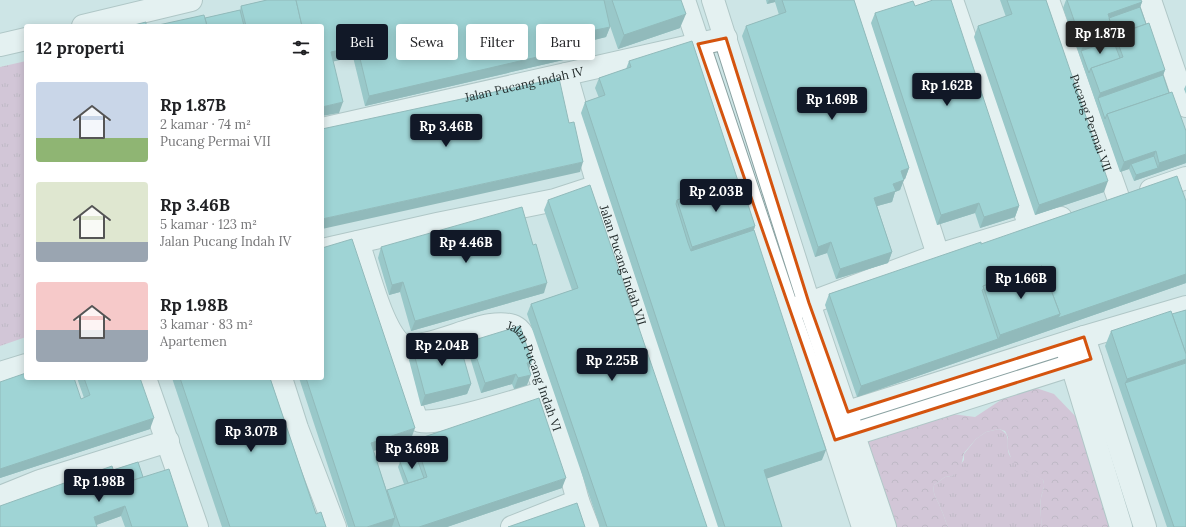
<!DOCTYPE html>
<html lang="id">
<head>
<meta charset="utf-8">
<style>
  body { margin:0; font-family:Lora,serif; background:#f2f2f2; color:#202124; height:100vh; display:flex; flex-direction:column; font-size:15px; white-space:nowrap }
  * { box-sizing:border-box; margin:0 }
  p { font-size:13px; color:#757577 }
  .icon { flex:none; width:22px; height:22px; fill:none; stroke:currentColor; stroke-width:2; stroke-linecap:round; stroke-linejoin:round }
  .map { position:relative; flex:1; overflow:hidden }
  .sheet { position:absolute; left:24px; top:24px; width:300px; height:356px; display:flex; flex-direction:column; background:#fff; border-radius:4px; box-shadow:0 2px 10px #0003 }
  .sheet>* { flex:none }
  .hud { position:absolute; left:336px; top:24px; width:380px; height:36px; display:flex; gap:8px }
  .price { position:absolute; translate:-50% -34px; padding:0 9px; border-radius:4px; background:#111827; color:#fff; font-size:13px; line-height:26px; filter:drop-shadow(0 1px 2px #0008) }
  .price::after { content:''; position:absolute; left:50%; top:24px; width:12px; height:9px; margin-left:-6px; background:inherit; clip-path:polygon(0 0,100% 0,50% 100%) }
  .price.active { background:#222; color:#fff }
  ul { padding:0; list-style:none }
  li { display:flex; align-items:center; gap:12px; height:100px; padding:0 12px }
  li span { display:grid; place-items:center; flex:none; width:112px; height:80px; border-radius:4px; color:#555 }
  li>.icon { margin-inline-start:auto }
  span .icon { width:48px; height:48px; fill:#fffc; stroke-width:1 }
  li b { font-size:17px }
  h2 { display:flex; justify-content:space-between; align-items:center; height:48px; padding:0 12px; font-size:17px }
  .pill { padding:0 14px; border-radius:4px; background:#fff; box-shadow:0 2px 10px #0003; font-size:14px; line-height:36px }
  .pill.active { background:#111827; color:#fff }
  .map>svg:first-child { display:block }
  .grass { fill:url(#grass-tufts) }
  .forest { fill:url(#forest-crowns) }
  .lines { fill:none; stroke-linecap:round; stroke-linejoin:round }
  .minor-casing { stroke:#8ba2a2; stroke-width:24 }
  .major-casing { stroke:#8ba2a2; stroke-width:24 }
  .minor { stroke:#fff; stroke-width:22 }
  .major { stroke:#fff; stroke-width:22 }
  .wall { fill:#59a4a6 }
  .shaded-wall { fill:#488687 }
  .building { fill:#67bfc1; stroke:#488687 }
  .marked { fill:none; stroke:#d4540f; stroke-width:3; stroke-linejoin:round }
  .labels { text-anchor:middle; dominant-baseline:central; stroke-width:3; stroke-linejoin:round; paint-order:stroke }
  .street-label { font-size:12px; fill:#232c2c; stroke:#cde5e6 }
</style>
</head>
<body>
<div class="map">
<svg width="1186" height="527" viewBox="0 0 1186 527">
  <defs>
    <pattern id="grass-tufts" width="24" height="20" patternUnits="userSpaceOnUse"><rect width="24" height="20" fill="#d7a1c5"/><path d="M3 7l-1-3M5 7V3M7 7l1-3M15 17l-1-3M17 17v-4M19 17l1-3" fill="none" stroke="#ae83a0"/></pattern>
    <pattern id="forest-crowns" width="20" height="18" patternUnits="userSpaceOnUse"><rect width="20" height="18" fill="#d7a1c5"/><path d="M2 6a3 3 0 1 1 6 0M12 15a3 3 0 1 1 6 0" fill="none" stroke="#ae83a0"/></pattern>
  </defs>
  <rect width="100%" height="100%" fill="#cde5e6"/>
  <g class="grass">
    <polygon points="26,61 26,337 0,346 0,67"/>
    <path d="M999,429C1014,435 1004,446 1010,456C1018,469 1032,472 1043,480C1046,488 1042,491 1041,498C1039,507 1042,517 1041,527H948C945,521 944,515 941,509C938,499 932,496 934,485L945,477L952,476L964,460V454L976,439L986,432Z"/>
  </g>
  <path class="forest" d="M1030,386L1054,394L1079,420L1113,527H1041C1042,517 1039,508 1041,498C1042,491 1046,488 1043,480L1022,469L1012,461L1008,449V437L1005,431L999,429L986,432L976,439L964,453L961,466L952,476L945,477L934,485C932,496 938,499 941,509C944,515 945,521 948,527H894L884,488L880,476L872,466L866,441L871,423L890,406L975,417L1007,396Z"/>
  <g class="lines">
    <g class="minor-casing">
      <g id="minor">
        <polyline points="856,0 938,255"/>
        <polyline points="952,0 1030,227"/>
        <path id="s1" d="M1048,0L1119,200"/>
        <polyline points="1150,0 1186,106"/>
        <polyline points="860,11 929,0"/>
        <path id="s2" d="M322,129L726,38"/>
        <path id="s3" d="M598,186L709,527"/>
        <polyline points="1151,190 1186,178"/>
        <path id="s4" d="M358,242C367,267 382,330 402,345C434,351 491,312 517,328C522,331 525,339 528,344L560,435L578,501L588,527"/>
        <polyline points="322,250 437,224 555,200 598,186 566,74"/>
        <polyline points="791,310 938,255 1061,218"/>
        <polyline points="1084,337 1186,307"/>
        <path d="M397,341C400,366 404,389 414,412C415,415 416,418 418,420C428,429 528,397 545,392"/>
        <polyline points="0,373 26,365"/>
        <polyline points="145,378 197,527"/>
        <polyline points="281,378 297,428 335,527"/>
        <polyline points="0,497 40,481 168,441"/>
        <polyline points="512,527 578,501"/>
      </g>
    </g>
    <g class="major-casing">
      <g id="major">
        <polyline points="684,0 788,311 835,440 863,527"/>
        <polyline points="713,0 809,303 885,527"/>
        <polyline points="83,26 191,0"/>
        <polyline points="0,45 26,39"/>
        <polyline points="1068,352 1121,527"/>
        <polyline points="835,416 1084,337 1145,527"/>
        <polyline points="842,438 1091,359"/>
      </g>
    </g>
    <use href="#minor" class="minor"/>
    <use href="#major" class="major"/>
  </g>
  <g class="wall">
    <polygon points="267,0 681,0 680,28 618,49 609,23 610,27 606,37 588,41 589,45 585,55 365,106 353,57 333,61 339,113 322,26 154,26 205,18 240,10 241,6"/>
    <polygon points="766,0 854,0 909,168 905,179 904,179 900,190 895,192 892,202 877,206 892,252 888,263 836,279 827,253 815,257 742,36 746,26 779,15 775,2 767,4"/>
    <polygon points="1000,0 1046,0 1104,192 1035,215 974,37 978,26 1006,17"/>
    <polygon points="1066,0 1141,0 1142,2 1140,7 1146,24 1165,70 1163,75 1186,163 1134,181 1129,169 1120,172 1063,8"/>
    <polygon points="915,6 1019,206 1015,217 980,228 975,213 937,225 871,23 875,13"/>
    <polygon points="629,61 738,181 755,226 754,230 822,460 766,478 782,527 718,527 581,113 585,102 599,98 595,88 599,78 626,69"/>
    <polygon points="1186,85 1186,94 1184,89"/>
    <polygon points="548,200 707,527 600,527 527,314 531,304 572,290 544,210"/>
    <polygon points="1186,201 1186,283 857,397 825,305 829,294 981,244"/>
    <polygon points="381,247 544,293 411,331 400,292 389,295 378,258"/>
    <polygon points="1173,314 1186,527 1167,527 1105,346 1111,331"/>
    <polygon points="471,341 529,369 527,385 514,389 512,384 481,393 468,351"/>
    <polygon points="413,350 471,384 467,394 421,406 409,360"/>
    <polygon points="77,378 140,378 150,429 0,478 0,382 81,399 84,398"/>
    <polygon points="172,378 270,378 316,514 326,527 222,527"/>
    <polygon points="299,378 322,378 411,439 373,451 387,491 387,490 404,484 398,467 400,462 413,457 411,450 415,440 562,488 447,527 348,527"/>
    <polygon points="113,470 143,477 188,527 125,527 121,516 96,525 0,527"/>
  </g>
  <g class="shaded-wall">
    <polygon points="769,0 775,0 775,2 767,4"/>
    <polygon points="1142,2 1138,13 1108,23 1108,14"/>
    <polygon points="686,14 680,28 618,49 624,35"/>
    <polygon points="610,27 606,37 583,43 586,32"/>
    <polygon points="1115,35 1111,45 1081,51 1083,46"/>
    <polygon points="589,45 585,55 365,106 369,96"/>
    <polygon points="357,46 353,57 327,63 331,52"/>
    <polygon points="1165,70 1161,81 1098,98 1100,93"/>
    <polygon points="343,102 339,113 322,116 322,107"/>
    <polygon points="1156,151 1152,162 1131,164 1129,169 1120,172 1124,162"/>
    <polygon points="1186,154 1186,163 1134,181 1136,175 1158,168 1159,163"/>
    <polygon points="583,162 580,172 322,229 322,219"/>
    <polygon points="909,168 905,179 897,181 901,171"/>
    <polygon points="904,180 900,190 895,192 892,202 870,208 874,198 893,184"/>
    <polygon points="1108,181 1104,192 1035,215 1039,205"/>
    <polygon points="979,203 975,213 937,225 941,215"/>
    <polygon points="1019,206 1015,217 980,228 984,217"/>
    <polygon points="755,226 750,241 687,261 692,247"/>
    <polygon points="831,242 827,253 815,257 818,247"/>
    <polygon points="892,252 888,263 836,279 840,269"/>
    <polygon points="1186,274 1186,283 857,397 861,386 998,339 1000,335 1060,314"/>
    <polygon points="403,282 400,292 389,295 392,285"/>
    <polygon points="547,283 544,293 411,331 415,321"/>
    <polygon points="1186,359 1186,364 1125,383 1127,379"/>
    <polygon points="532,361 528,372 527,363"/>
    <polygon points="516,374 512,384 481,393 485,383"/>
    <polygon points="531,375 527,385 514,389 518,378"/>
    <polygon points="471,384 467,394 421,406 425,395"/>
    <polygon points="154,418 150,429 0,478 0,469"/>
    <polygon points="415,428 411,439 367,453 371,443"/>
    <polygon points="826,450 822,460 760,481 764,470"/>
    <polygon points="566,478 562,488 447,527 419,527"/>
    <polygon points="125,506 121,516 91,527 94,517"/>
    <polygon points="395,518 392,527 367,527"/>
  </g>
  <g class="building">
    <polygon points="267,0 296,0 302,26 246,26 241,6"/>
    <polygon points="296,0 604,0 610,27 586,32 589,45 369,96 357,46 331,52 343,102 322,107 322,26 302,26"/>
    <polygon points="612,0 681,0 686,14 624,35"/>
    <polygon points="782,0 854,0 909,168 901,171 904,180 893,184 896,191 874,198 892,252 840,269 831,242 818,247 746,26 786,12"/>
    <polygon points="933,0 951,0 1019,206 984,217 979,203 941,215 875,13 913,1 915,6"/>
    <polygon points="1007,0 1046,0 1108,181 1039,205 978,26 1012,14"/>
    <polygon points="1067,0 1141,0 1142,2 1108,14 1115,35 1083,46"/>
    <polygon points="1140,7 1146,24 1115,35 1109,18"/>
    <polygon points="240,10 244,26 207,26 205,18"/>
    <polygon points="204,15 207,26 154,26"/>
    <polygon points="146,22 146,26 130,26"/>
    <polygon points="1149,23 1165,70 1100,93 1091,68 1123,57 1115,35"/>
    <polygon points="1113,40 1120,58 1091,68 1089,73 1081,51"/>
    <polygon points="692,41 738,181 677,200 676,204 688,243 691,251 754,230 826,450 764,470 782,527 725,527 585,102 605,95 599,78 631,67 629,61"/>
    <polygon points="1163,75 1169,93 1107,114 1105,119 1098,98"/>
    <polygon points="559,78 569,123 574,122 583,162 322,219 322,129"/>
    <polygon points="1172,92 1186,131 1186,154 1159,163 1156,151 1124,162 1107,114"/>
    <polygon points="1154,156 1158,168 1136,175 1131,164"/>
    <polygon points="1177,176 1186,201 1186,274 1058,318 1060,314 1042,266 983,286 984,289 982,290 998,339 861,386 829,294 981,242 981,244"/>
    <polygon points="740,180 755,226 692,247 677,200"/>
    <polygon points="590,185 707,527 607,527 531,304 578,288 548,200"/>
    <polygon points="522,207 533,245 536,244 547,283 415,321 403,282 392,285 381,247"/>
    <polygon points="352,239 415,428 371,443 395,518 367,527 355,527 306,378 322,378 322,248"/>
    <polygon points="1042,266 1060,314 1000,335 983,286"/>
    <polygon points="1186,310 1186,354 1172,314"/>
    <polygon points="1171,311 1186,354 1186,359 1127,379 1111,331"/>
    <polygon points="520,326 532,361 527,363 531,375 518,378 516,374 485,383 471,341"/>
    <polygon points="458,338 471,384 425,395 413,350"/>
    <polygon points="1186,363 1186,527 1174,527 1125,383"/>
    <polygon points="26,373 26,378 74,378 81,399 90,395 84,378 140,378 154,418 0,469 0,382"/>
    <polygon points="180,378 270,378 316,514 321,512 326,527 230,527"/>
    <polygon points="539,398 566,478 419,527 400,527 387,490 427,477 415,440"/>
    <polygon points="416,456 424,478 408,483 400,462"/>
    <polygon points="138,462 143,477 118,485 113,470"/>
    <polygon points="112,466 118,485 169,469 188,527 132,527 125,506 94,517 97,527 0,527 0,506"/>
    <polygon points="577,503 585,527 508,527"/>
  </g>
  <path d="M0 0H1186V527H0ZM726,38L809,303L848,412L1084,337L1091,359L835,440L698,44Z" fill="#cde5e6" fill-opacity=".55" fill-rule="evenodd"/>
  <path class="marked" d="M726,38L809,303L848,412L1084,337L1091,359L835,440L698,44Z"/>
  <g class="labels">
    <g class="street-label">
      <text stroke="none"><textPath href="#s2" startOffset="207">Jalan Pucang Indah IV</textPath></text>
      <text stroke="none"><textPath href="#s1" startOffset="130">Pucang Permai VII</textPath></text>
      <text stroke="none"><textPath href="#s3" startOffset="83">Jalan Pucang Indah VII</textPath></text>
      <text stroke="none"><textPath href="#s4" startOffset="282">Jalan Pucang Indah VI</textPath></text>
    </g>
  </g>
</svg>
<b class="price active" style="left:1100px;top:55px">Rp 1.87B</b>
<b class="price" style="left:947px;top:107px">Rp 1.62B</b>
<b class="price" style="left:832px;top:121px">Rp 1.69B</b>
<b class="price" style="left:446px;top:148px">Rp 3.46B</b>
<b class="price" style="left:716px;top:213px">Rp 2.03B</b>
<b class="price" style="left:466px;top:264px">Rp 4.46B</b>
<b class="price" style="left:1021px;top:300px">Rp 1.66B</b>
<b class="price" style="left:442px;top:367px">Rp 2.04B</b>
<b class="price" style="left:612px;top:382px">Rp 2.25B</b>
<b class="price" style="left:251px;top:453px">Rp 3.07B</b>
<b class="price" style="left:412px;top:470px">Rp 3.69B</b>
<b class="price" style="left:99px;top:503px">Rp 1.98B</b>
<div class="hud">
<a class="pill active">Beli</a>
<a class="pill">Sewa</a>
<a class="pill">Filter</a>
<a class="pill">Baru</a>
</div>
<section class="sheet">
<h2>12 properti<svg class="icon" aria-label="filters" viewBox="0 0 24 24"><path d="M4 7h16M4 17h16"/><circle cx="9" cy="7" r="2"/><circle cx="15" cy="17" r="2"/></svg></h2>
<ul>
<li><span style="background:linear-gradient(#c9d6e8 70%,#8fb573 0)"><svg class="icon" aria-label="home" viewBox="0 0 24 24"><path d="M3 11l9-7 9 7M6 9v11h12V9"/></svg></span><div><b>Rp 1.87B</b><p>2 kamar · 74 m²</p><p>Pucang Permai VII</p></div></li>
<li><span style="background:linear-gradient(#dfe7d0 75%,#9aa5b1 0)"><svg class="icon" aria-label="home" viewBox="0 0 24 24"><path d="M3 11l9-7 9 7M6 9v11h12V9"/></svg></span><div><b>Rp 3.46B</b><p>5 kamar · 123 m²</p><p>Jalan Pucang Indah IV</p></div></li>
<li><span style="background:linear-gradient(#f6c9c9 60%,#9aa5b1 0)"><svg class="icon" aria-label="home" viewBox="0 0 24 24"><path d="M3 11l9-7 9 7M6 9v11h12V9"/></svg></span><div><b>Rp 1.98B</b><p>3 kamar · 83 m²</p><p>Apartemen</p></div></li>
</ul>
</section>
</div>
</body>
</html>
